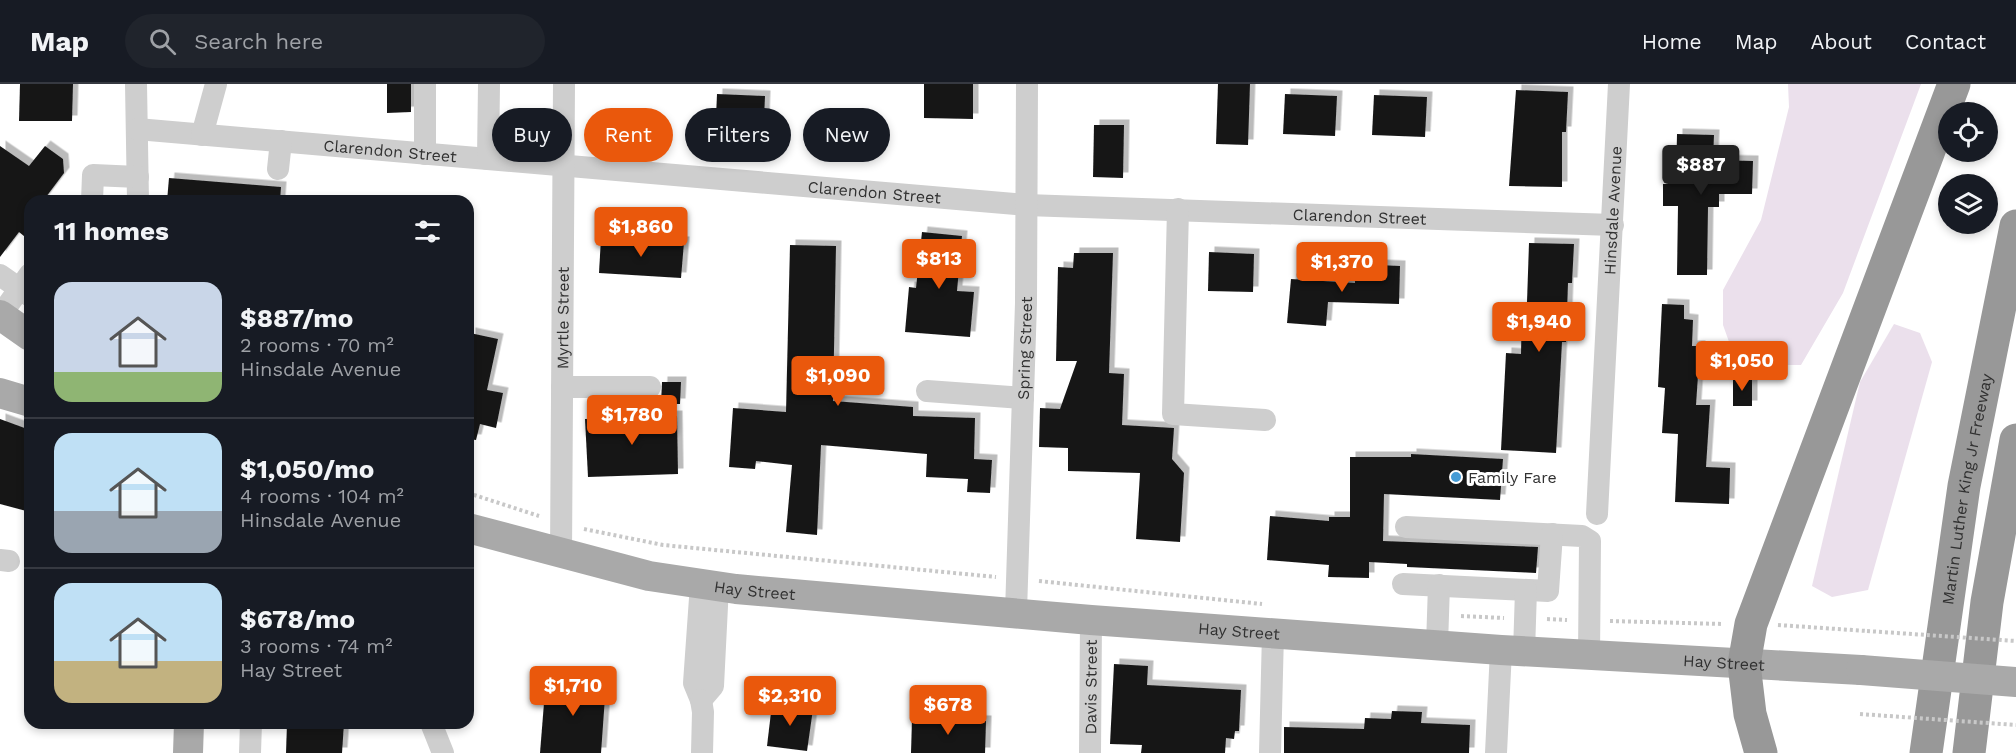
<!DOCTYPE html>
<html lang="en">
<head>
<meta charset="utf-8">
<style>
  body { margin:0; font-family:"Work Sans",sans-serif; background:#20242c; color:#f1f3f6; height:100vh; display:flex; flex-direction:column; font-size:22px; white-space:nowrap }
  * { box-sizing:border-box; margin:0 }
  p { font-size:20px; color:#9ea1a6 }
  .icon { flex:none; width:33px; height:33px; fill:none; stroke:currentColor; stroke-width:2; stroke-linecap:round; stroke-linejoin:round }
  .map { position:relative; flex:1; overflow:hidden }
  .details { position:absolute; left:24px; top:111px; width:450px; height:534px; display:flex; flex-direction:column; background:#171b24; border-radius:18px; box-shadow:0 3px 9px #0003 }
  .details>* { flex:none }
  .guide { position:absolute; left:492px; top:24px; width:570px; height:54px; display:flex; gap:12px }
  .buttons { position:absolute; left:1938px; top:18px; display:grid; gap:12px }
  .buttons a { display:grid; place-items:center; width:60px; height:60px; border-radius:50%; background:#171b24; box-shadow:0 3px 9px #0003; font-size:30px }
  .price { position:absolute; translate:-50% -51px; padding:0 14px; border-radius:6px; background:#ea580c; color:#fff; font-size:20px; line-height:39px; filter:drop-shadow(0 2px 3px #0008) }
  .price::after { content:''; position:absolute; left:50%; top:36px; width:18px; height:14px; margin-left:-9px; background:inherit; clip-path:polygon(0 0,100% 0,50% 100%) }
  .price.current { background:#222; color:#fff }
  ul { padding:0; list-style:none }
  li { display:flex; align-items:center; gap:18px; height:150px; padding:0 30px }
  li+li { border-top:2px solid #363941 }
  li span { display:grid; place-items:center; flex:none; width:168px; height:120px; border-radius:18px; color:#555 }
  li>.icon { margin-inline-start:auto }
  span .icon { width:72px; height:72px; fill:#fffc; stroke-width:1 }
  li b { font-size:26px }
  h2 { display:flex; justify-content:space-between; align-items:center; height:72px; padding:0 30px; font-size:26px }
  .chip { padding:0 21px; border-radius:27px; background:#171b24; box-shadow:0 3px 9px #0003; font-size:21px; line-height:54px }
  .chip.current { background:#ea580c; color:#fff }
  header { display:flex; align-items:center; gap:36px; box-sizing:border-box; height:84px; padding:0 30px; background:#171b24; border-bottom:2px solid #363941 }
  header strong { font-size:28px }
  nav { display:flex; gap:33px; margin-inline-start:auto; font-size:21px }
  .search { width:420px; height:54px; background:#20242c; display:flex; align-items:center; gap:15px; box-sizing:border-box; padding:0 21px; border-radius:33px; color:#9ea1a6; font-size:22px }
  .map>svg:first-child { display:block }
  .green { fill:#ebe0ec }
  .building { fill:#181818; filter:url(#shadow) }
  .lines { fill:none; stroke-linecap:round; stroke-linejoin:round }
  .path { stroke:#c8c8c8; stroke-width:4; stroke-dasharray:3 3; stroke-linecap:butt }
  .minor { stroke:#cecece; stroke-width:22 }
  .major { stroke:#a9a9a9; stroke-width:30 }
  .highway { stroke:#989898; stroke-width:33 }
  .path-bridge { stroke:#c8c8c8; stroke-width:4; stroke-dasharray:3 3; stroke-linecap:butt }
  .major-bridge { stroke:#a9a9a9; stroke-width:30 }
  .poi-dot { fill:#459bd5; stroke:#fff; stroke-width:2 }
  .labels { text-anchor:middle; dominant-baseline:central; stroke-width:6; stroke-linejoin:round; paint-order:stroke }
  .street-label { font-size:16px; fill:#313131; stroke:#fff }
  .poi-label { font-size:16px; fill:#313131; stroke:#fff; text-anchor:start }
</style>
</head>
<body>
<header>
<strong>Map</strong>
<div class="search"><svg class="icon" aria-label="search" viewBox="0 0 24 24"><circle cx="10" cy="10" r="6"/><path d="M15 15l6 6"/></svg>Search here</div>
<nav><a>Home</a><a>Map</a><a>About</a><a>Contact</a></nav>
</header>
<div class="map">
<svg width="2016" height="669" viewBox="0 0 2016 669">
  <defs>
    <filter id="shadow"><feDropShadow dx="5.5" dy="-5.5" stdDeviation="0" flood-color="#0004"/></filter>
  </defs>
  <rect width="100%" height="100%" fill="#fff"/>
  <g class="green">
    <polygon points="1788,0 1921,0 1843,209 1801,281 1766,281 1733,269 1723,241 1723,206 1761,136 1789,23"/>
    <polygon points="1894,240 1920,249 1932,278 1868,506 1832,513 1812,502 1860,298"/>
  </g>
  <g class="building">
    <polygon points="20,0 73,0 72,37 19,37"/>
    <polygon points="387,0 411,0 411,28 387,29"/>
    <polygon points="924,0 973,0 973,35 924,34"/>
    <polygon points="1218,0 1250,0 1248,61 1216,60"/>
    <polygon points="1516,6 1568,8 1566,48 1562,48 1562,103 1509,102"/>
    <polygon points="717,10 765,12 763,58 715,56"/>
    <polygon points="1285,10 1337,12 1335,52 1283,50"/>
    <polygon points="1374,11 1427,13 1425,53 1372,51"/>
    <polygon points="1094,41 1124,41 1123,94 1093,93"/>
    <polygon points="1677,50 1714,51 1713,76 1753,77 1752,110 1719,110 1719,123 1708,123 1707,191 1677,191 1678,122 1663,122 1663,100 1676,100"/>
    <polygon points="0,62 29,82 45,62 63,75 64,89 43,117 30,117 30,157 19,148 0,173"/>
    <polygon points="169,94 281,103 280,117 167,117"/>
    <polygon points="922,148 962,152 957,207 974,208 970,253 905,248 909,203 916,204"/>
    <polygon points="601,154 684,158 681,194 599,189"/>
    <polygon points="1529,159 1574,160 1572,199 1568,199 1566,258 1562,258 1556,369 1501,366 1506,269 1521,270 1522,218 1527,218"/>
    <polygon points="790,161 836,162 833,317 913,323 913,332 975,334 974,375 992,376 990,409 967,408 968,395 926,393 927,370 821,361 817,451 786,448 792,381 756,377 755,385 729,383 733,324 786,328"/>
    <polygon points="1209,168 1254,170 1253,208 1208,207"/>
    <polygon points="1074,169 1113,169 1109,289 1124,290 1122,341 1174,344 1172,375 1184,389 1180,458 1136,455 1140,389 1068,387 1068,364 1039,363 1040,324 1060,325 1077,277 1056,277 1058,183 1073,184"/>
    <polygon points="1355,180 1400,182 1399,220 1328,218 1326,242 1287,239 1291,195 1355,199"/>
    <polygon points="1662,220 1684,221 1684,235 1693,236 1692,262 1700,262 1696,321 1710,321 1706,383 1730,384 1729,420 1675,418 1678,350 1662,349 1665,304 1658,303"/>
    <polygon points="470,249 498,255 487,306 503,309 496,344 480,340 476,356 468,355"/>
    <rect x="1733" y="295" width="19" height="27"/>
    <polygon points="662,298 681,298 680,320 661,320"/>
    <polygon points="677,332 678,390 588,393 585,335"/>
    <polygon points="0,335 30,346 30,428 0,420"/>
    <polygon points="1411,370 1503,375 1500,416 1384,410 1383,457 1538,463 1536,489 1407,483 1407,480 1369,478 1369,494 1328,493 1329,481 1267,476 1270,432 1329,437 1329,433 1350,433 1350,373 1411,373"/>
    <polygon points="1114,580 1148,582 1147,601 1241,606 1239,647 1235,647 1234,655 1226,654 1225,669 1141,669 1142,661 1110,660"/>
    <polygon points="546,594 606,599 601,669 540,669"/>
    <polygon points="772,620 813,625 807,667 767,662"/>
    <polygon points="1392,627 1422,628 1421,639 1470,641 1469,669 1284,669 1284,643 1364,645 1365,634 1391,635"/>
    <polygon points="912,635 986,637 985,669 911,669"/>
    <polygon points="287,639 344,639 342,669 286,669"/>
  </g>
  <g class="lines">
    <g class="path">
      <polyline points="468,409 539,432"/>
      <polyline points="584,445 663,461 996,493"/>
      <polyline points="1039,497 1262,520"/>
      <polyline points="1461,532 1504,534"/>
      <polyline points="1547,535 1567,536"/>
      <polyline points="1610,537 1723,540"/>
      <polyline points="1778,541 1867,547"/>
    </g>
    <g class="minor">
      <polyline points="136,0 138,117"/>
      <polyline points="425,0 425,70"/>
      <path id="s1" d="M137,45L1026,121L1613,141"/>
      <polyline points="202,51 216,0"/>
      <polyline points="488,75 489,0"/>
      <polyline points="278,85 281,57"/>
      <polyline points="92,117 93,91 138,93"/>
      <polyline points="1178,125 1173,330 1265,336"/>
      <polyline points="0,191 30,212"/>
      <polyline points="0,232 30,190"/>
      <polyline points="562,303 650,303"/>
      <polyline points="927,307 1023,314"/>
      <path id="s2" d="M1597,430L1619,0"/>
      <polyline points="1406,443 1582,452 1590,457 1589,572"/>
      <path id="s3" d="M561,470L564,0"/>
      <polyline points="0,476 9,477"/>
      <polyline points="701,500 694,599 701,616 713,602 718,502"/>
      <polyline points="1403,500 1548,507 1552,450"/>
      <path id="s4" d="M1016,528L1026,219L1027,0"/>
      <polyline points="1437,561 1439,501"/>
      <polyline points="1524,568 1526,506"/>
      <polyline points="701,616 703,628 702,669"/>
      <polyline points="431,639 443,669"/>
      <polyline points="250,669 251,639"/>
      <path id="s5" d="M1090,669L1091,536"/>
      <polyline points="1270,669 1273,549"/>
      <polyline points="1496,669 1501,566"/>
    </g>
    <g class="major">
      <polyline points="0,231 30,252"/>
      <polyline points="0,309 30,318"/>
      <path id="s6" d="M468,444L649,492L736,505L1091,536L1501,566L1861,586"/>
      <polyline points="188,669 189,639"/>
    </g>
    <g class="highway">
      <polyline points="1761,669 1750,630 1744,580 1751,540 1954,0"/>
      <path id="s7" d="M1926,669L1964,402L2016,142"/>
      <polyline points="1969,669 1987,518 2016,356"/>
    </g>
    <g class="path-bridge">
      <polyline points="1867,547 2016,557"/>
      <polyline points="1860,630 2016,641"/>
    </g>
    <polyline class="major-bridge" points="1861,586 2016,598"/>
  </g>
  <circle class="poi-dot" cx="1456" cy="393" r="6"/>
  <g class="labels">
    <g class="street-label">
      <text stroke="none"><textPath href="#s1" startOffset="254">Clarendon Street</textPath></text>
      <text stroke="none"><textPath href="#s1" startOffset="740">Clarendon Street</textPath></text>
      <text stroke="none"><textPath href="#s2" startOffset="304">Hinsdale Avenue</textPath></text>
      <text stroke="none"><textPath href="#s1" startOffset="1226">Clarendon Street</textPath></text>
      <text stroke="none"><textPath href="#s3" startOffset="236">Myrtle Street</textPath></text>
      <text stroke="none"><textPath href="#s4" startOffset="264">Spring Street</textPath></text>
      <text stroke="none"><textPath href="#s7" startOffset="267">Martin Luther King Jr Freeway</textPath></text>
      <text stroke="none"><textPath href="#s6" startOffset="294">Hay Street</textPath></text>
      <text stroke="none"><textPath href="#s6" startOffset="780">Hay Street</textPath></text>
      <text stroke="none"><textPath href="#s6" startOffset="1266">Hay Street</textPath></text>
      <text stroke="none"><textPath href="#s5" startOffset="66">Davis Street</textPath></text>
    </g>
    <g class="poi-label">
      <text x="1468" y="393">Family Fare</text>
    </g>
  </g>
</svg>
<div class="buttons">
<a><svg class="icon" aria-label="locate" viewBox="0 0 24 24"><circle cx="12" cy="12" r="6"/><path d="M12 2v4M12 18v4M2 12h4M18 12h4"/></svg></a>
<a><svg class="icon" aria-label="layers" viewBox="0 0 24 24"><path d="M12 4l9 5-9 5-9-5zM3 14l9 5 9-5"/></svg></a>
</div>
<b class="price current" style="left:1701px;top:112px">$887</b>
<b class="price" style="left:641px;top:174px">$1,860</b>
<b class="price" style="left:939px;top:206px">$813</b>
<b class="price" style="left:1342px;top:209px">$1,370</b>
<b class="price" style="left:1539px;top:269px">$1,940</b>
<b class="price" style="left:1742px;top:308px">$1,050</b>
<b class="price" style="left:838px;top:323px">$1,090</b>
<b class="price" style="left:632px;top:362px">$1,780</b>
<b class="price" style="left:573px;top:633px">$1,710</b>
<b class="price" style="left:790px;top:643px">$2,310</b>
<b class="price" style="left:948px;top:652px">$678</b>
<div class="guide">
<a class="chip">Buy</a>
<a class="chip current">Rent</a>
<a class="chip">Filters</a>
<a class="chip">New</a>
</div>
<section class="details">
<h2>11 homes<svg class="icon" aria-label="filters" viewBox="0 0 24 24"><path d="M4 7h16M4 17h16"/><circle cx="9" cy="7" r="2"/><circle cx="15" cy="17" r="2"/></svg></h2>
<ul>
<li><span style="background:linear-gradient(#c9d6e8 75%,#8fb573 0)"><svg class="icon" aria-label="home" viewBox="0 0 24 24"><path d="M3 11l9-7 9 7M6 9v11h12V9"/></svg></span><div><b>$887/mo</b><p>2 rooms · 70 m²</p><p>Hinsdale Avenue</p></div></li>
<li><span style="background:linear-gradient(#bfe0f5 65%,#9aa5b1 0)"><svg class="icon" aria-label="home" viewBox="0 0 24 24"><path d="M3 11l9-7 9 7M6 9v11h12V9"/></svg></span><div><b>$1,050/mo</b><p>4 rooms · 104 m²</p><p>Hinsdale Avenue</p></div></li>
<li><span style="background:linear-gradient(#bfe0f5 65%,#c2b280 0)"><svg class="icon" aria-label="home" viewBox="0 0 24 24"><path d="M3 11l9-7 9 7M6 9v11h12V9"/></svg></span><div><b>$678/mo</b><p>3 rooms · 74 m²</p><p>Hay Street</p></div></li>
</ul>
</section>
</div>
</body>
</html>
